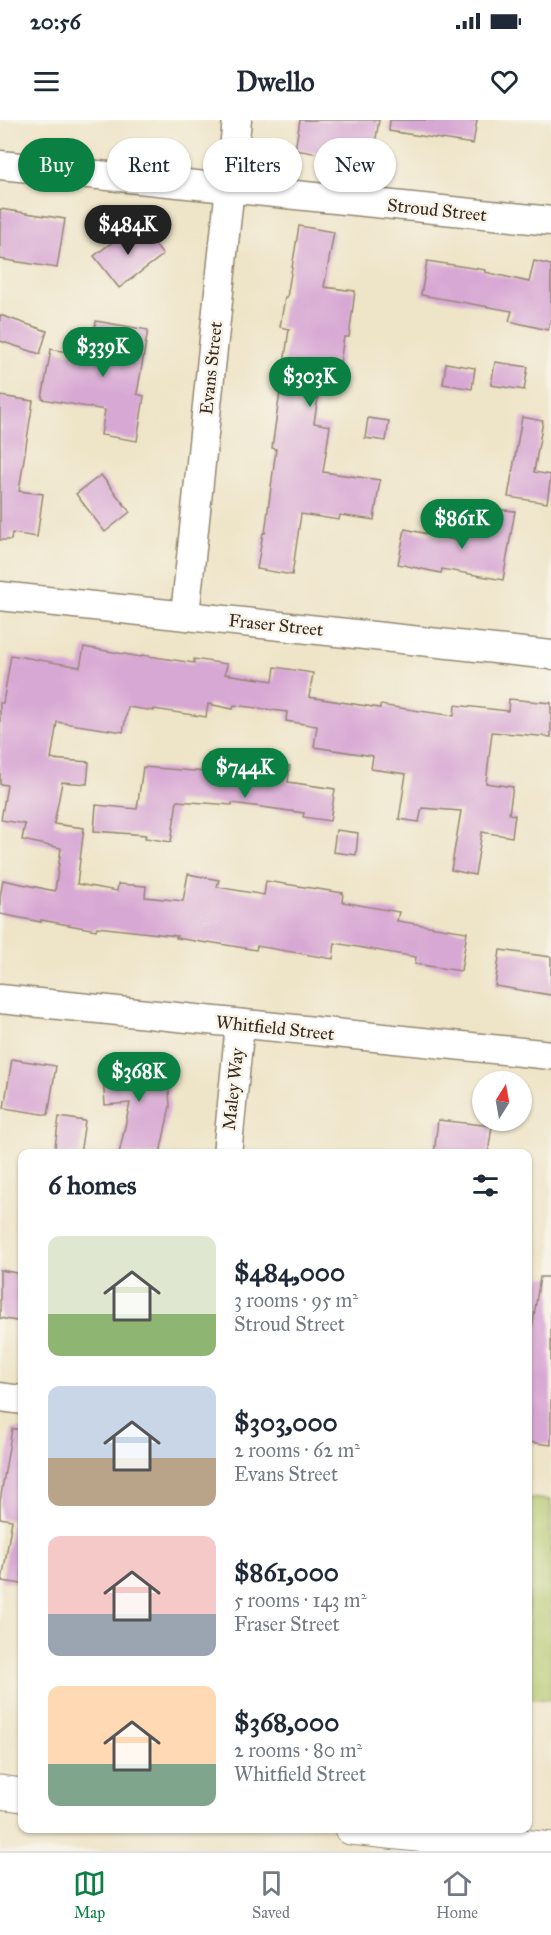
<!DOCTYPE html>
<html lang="en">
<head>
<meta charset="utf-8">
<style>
  body { margin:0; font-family:"IM FELL Great Primer",serif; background:#f6f6f7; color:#1f2937; height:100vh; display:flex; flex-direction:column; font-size:22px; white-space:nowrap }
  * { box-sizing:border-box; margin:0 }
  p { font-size:20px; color:#747a83 }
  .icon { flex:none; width:33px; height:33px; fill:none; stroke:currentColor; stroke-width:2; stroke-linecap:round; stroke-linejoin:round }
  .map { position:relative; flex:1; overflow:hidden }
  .details { position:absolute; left:18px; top:1029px; width:514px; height:684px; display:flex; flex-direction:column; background:#fff; border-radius:12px; box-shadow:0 2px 4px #0004 }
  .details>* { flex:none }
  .top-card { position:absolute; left:18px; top:18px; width:516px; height:54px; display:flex; gap:12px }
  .needle { width:39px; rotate:11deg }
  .fabs { position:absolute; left:472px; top:951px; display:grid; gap:12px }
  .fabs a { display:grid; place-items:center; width:60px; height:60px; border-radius:50%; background:#fff; box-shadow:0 2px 4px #0004; font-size:30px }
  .price { position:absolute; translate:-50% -51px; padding:0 14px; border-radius:21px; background:#0b8043; color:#fff; font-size:20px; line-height:39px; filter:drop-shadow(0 2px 3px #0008) }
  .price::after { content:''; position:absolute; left:50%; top:36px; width:18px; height:14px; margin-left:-9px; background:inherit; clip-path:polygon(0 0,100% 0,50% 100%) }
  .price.active { background:#222; color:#fff }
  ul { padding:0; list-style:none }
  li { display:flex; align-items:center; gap:18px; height:150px; padding:0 30px }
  li span { display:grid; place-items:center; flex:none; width:168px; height:120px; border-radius:12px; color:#555 }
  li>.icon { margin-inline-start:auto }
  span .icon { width:72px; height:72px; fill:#fffc; stroke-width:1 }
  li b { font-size:26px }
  h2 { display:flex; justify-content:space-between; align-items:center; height:72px; padding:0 30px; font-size:26px }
  .tag { padding:0 21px; border-radius:27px; background:#fff; box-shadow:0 2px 4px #0004; font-size:21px; line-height:54px }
  .tag.active { background:#0b8043; color:#fff }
  .status { display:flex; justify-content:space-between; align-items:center; height:42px; padding:0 30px; background:#fff; direction:ltr }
  .status svg { height:16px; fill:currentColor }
  header { display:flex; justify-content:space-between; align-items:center; height:78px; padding:0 30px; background:#fff; font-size:27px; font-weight:700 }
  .tab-bar { display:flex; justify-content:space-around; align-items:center; height:84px; border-top:2px solid #e0e1e3; background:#fff; font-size:16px; color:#747a83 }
  .tab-bar a { display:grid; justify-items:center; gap:3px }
  .tab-bar .active { color:#0b8043 }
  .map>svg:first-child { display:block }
  .green { fill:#b1c66a; stroke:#767844; stroke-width:1.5 }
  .building { fill:#d8a8d4 }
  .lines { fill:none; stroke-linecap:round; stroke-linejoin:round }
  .minor-casing { stroke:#948772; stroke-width:31 }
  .tertiary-casing { stroke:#948772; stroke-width:35 }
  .minor { stroke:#fff; stroke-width:28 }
  .tertiary { stroke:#fff; stroke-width:33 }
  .labels { text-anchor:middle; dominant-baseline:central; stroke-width:5; stroke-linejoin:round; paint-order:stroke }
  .street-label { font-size:18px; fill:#3b2a1e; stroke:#f7f3e8 }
</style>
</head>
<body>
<div class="status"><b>20:56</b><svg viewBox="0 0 49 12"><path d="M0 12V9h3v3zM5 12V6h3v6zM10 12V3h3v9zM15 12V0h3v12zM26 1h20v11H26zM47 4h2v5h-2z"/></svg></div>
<header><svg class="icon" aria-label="menu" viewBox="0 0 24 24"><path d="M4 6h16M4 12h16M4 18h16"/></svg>Dwello<svg class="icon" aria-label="heart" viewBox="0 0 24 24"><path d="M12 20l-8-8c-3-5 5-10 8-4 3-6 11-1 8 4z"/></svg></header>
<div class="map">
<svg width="551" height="1731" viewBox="0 0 551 1731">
  <rect width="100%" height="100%" fill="#f7f3e8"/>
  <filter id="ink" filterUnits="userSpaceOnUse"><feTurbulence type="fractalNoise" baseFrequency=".0167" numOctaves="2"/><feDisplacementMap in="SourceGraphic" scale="12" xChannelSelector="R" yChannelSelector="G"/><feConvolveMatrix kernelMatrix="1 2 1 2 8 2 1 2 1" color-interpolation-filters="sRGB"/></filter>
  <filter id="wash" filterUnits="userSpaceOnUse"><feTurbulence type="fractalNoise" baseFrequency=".008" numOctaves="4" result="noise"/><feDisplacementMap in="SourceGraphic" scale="24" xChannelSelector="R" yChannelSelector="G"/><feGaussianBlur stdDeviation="1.35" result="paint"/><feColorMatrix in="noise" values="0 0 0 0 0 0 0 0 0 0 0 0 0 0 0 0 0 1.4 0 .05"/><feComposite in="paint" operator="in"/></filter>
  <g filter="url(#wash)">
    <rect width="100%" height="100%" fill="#eee4c7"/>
    <polygon class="green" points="528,1378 551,1380 551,1580 528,1578"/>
    <g id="blocks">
      <g class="building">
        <polygon points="300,0 379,0 372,43 295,30"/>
        <polygon points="390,0 477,0 473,24 389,11"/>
        <polygon points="0,89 65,99 57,148 0,139"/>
        <polygon points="138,103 163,135 119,168 94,136"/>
        <polygon points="299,106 334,112 324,167 355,171 349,217 344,217 336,268 320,265 314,303 330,306 323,352 380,360 374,400 340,395 339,400 301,394 292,455 257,449 263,413 265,413 276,329 272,328 289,209 280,207 285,177 287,177"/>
        <polygon points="427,141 486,150 485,152 529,162 534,141 551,145 551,199 548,210 509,201 512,191 421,175"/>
        <polygon points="0,195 47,211 40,234 0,221"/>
        <polygon points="96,201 148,210 137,274 144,276 137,321 101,315 105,290 42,279 51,229 90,236"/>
        <polygon points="495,242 528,247 524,270 491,265"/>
        <polygon points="446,243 475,248 472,269 443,264"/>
        <polygon points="0,276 33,281 19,371 43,374 37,417 12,413 11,420 0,420"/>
        <polygon points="522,297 543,301 534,352 551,355 547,383 508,377"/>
        <polygon points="368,298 389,301 386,321 365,318"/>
        <polygon points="101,355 130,392 105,412 76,374"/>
        <polygon points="492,389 515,391 503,460 442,449 441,453 398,444 405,409 454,420 456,411 489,417"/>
        <polygon points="84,527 141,537 142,535 194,543 194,539 227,544 225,554 273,561 275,547 313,553 309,577 380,588 380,585 454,596 455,585 508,591 509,579 551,583 551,617 492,612 486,663 513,667 509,694 515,695 512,717 482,712 475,755 451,750 461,691 422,688 419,702 399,699 406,654 371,649 373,636 314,627 317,606 286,601 287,592 234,585 233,589 208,584 206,597 154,589 154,591 128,587 123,612 57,602 51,639 89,642 87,664 62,662 54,704 84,708 77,764 117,771 118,764 146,766 145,777 183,781 188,754 219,760 217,767 264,775 266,761 343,773 342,782 399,792 397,801 467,812 461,851 415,844 416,837 335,823 333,839 257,826 256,830 208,822 207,823 176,818 177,816 97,807 96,810 41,800 41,802 0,794 0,777 3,760 55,771 61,728 22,720 25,704 1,700 7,665 0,664 0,583 3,583 11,535 80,547"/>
        <polygon points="208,639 248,642 249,640 290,646 288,662 335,669 330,701 303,697 304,693 232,683 232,685 177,681 171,722 145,718 146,715 94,711 96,685 137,689 143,647 206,652"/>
        <polygon points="336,710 358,713 356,735 333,732"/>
        <polygon points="500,830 551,837 551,875 495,866"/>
        <polygon points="153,937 154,959 168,958 170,986 160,1034 119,1034 130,983 105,985 102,942"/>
        <polygon points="12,939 56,946 48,995 4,988"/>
        <polygon points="59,997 85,1001 80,1034 54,1034"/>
        <polygon points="438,1000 492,1006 488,1034 434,1034"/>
        <polygon points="0,1150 22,1154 22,1202 0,1198"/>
        <polygon points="540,1157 551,1157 551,1325 528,1322 528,1235"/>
        <polygon points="12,1309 22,1309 22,1464 2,1461 12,1400 0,1398 0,1381"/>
      </g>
    </g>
  </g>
  <g filter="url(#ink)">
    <use href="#blocks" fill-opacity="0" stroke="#948772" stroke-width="1.5"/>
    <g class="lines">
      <g class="minor-casing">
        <g id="minor">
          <polyline points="0,45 551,101"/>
          <polyline points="0,476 551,535"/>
          <polyline points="185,495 237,0"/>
          <polyline points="0,879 551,935"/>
          <polyline points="227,1034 240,904"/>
          <polyline points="0,1277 22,1280"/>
        </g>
      </g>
      <g class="tertiary-casing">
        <g id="tertiary">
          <polyline points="0,1672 22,1675"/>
          <polyline points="351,1708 551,1729"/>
        </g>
      </g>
      <use href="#minor" class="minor"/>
      <use href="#tertiary" class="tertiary"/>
    </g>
  </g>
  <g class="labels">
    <g class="street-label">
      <text transform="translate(437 90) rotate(6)">Stroud Street</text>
      <text transform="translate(211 248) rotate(-84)">Evans Street</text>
      <text transform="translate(276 505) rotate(6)">Fraser Street</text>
      <text transform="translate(275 908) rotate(6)">Whitfield Street</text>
      <text transform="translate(233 969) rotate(-84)">Maley Way</text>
    </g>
  </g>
</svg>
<div class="fabs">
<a><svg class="needle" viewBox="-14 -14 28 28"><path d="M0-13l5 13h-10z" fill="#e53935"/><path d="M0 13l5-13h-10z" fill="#747a83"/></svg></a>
</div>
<b class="price active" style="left:128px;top:136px">$484K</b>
<b class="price" style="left:103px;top:258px">$339K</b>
<b class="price" style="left:310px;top:288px">$303K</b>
<b class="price" style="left:462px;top:430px">$861K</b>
<b class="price" style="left:245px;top:679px">$744K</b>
<b class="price" style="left:139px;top:983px">$368K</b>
<div class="top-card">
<a class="tag active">Buy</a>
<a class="tag">Rent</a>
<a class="tag">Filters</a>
<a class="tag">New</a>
</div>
<section class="details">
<h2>6 homes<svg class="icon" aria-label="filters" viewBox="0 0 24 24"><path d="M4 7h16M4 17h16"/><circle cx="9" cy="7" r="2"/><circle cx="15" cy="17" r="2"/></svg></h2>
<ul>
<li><span style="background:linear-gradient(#dfe7d0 65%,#8fb573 0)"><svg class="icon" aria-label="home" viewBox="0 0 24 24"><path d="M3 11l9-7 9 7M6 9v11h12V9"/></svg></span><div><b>$484,000</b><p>3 rooms · 95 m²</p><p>Stroud Street</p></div></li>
<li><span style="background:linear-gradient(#c9d6e8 60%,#b9a48a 0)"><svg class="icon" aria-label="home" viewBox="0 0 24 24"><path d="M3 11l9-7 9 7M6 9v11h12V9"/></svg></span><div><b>$303,000</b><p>2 rooms · 62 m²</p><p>Evans Street</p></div></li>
<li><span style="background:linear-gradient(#f6c9c9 65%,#9aa5b1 0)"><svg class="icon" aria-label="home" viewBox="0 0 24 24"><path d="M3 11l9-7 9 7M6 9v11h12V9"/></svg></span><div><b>$861,000</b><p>5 rooms · 143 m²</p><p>Fraser Street</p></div></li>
<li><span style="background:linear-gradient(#ffd9b3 65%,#7fa58c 0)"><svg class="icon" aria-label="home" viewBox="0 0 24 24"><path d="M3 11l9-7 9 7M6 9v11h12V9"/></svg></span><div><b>$368,000</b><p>2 rooms · 80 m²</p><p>Whitfield Street</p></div></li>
</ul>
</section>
</div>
<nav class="tab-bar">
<a class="active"><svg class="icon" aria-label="map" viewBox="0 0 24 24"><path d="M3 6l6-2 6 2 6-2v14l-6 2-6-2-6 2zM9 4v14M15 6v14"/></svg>Map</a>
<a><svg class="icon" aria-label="saved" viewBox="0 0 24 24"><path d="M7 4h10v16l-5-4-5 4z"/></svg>Saved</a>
<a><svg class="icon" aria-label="home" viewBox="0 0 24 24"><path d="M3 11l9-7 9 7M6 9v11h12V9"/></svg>Home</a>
</nav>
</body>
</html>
